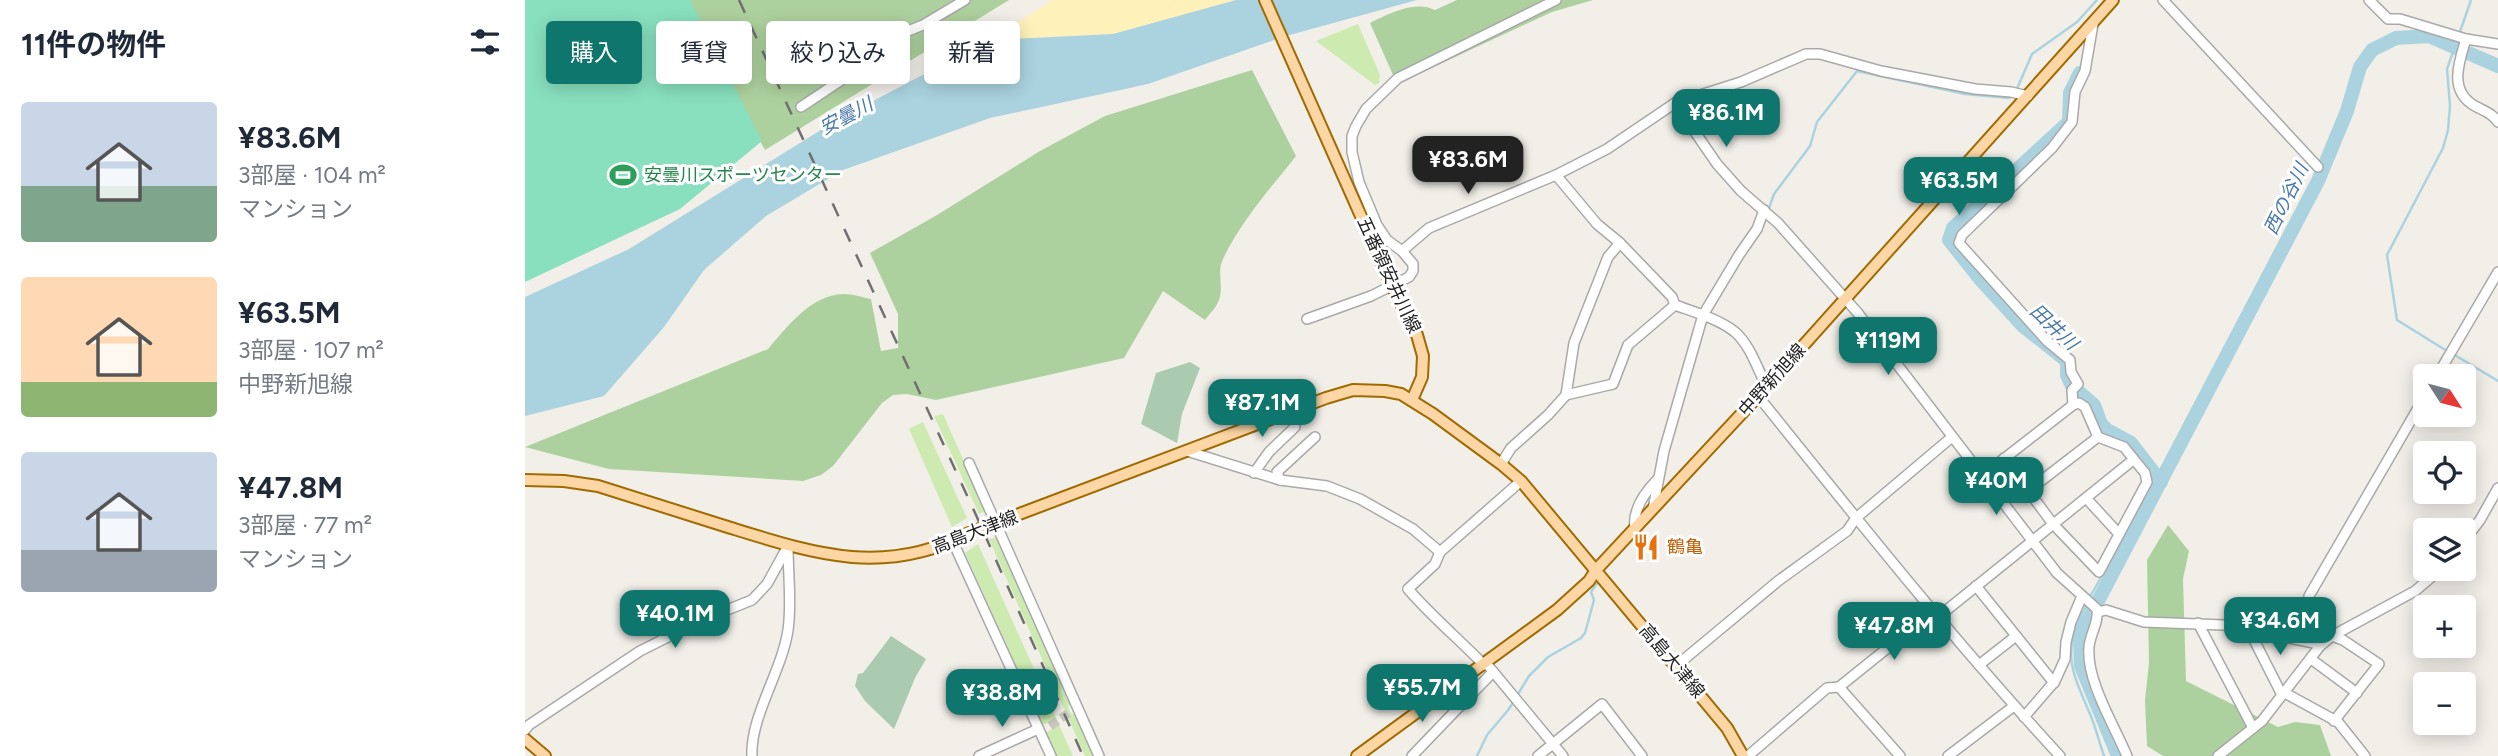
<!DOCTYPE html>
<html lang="ja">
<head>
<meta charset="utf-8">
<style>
  body { margin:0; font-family:Figtree,"Noto Sans JP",sans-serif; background:#f2f2f3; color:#1f2937; height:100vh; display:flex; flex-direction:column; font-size:26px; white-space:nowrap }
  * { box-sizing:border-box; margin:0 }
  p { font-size:23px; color:#747a83 }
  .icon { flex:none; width:38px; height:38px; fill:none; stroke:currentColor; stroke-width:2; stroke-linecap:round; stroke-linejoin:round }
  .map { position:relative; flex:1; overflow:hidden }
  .details { display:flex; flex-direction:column; background:#fff; width:525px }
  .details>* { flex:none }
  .top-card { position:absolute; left:21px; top:21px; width:665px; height:63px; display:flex; gap:14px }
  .needle { width:46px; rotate:126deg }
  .tools { position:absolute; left:1888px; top:364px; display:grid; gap:14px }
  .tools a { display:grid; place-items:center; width:63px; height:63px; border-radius:7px; background:#fff; box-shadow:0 4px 18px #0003; font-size:35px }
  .price { position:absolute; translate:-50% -60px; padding:0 16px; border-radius:14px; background:#0f766e; color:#fff; font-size:23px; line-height:46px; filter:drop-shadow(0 2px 4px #0008) }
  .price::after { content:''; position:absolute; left:50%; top:42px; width:21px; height:16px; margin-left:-10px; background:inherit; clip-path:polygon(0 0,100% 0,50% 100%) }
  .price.selected { background:#222; color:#fff }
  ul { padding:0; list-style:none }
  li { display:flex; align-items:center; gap:21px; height:175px; padding:0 21px }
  li span { display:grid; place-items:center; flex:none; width:196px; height:140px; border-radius:7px; color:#555 }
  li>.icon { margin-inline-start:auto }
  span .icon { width:84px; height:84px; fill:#fffc; stroke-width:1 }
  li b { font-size:30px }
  h2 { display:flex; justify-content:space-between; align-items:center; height:84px; padding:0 21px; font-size:30px }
  .tag { padding:0 24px; border-radius:7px; background:#fff; box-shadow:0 4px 18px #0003; font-size:24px; line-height:63px }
  .tag.selected { background:#0f766e; color:#fff }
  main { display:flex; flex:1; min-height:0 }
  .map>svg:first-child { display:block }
  .grass { fill:#cdebb0 }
  .forest { fill:#add19e }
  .sand { fill:#fff1ba }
  .cemetery { fill:#aacbaf }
  .pitch { fill:#88e0be }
  .water { fill:#aad3df }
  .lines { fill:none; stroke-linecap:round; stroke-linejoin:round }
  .stream { stroke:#aad3df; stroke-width:2.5 }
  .river { stroke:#aad3df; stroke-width:14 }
  .minor-tunnel { stroke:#c8c6c1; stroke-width:9; stroke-dasharray:9 4.5; stroke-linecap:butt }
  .minor-casing { stroke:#a9a9a9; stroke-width:12 }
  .major-casing { stroke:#a06b00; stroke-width:14 }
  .minor { stroke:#fff; stroke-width:9 }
  .major { stroke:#fcd6a4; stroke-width:10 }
  .rail { stroke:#707070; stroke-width:2.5; stroke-dasharray:14 14; stroke-linecap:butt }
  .labels { text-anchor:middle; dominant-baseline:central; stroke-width:6; stroke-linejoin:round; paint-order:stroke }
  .leisure-label { font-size:18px; fill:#27864d; stroke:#fff; text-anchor:start }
  .street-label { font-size:18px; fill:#222; stroke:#fff }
  .food-label { font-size:18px; fill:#c56008; stroke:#fff; text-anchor:start }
  .water-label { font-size:19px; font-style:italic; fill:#4a7aab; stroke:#fff }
</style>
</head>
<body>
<main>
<section class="details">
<h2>11件の物件<svg class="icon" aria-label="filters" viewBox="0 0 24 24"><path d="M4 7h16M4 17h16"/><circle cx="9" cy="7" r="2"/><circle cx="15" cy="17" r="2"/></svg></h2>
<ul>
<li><span style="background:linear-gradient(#c9d6e8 60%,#7fa58c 0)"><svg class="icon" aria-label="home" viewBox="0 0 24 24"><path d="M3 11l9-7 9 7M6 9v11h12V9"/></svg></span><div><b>¥83.6M</b><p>3部屋 · 104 m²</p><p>マンション</p></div></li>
<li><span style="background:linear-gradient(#ffd9b3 75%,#8fb573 0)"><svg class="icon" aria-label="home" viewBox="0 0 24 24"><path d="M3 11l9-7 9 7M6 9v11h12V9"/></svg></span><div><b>¥63.5M</b><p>3部屋 · 107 m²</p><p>中野新旭線</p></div></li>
<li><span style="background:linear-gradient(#c9d6e8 70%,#9aa5b1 0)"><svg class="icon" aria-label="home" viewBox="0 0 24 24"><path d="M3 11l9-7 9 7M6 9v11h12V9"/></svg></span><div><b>¥47.8M</b><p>3部屋 · 77 m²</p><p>マンション</p></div></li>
</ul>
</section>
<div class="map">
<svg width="1973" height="756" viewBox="0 0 1973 756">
  <rect width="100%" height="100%" fill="#f2efe9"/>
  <g class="grass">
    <polygon points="833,24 855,75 854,83 850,85 791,41"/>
    <polygon points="418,414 461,511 454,514 409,416"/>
    <polygon points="398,422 442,518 427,527 384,429"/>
    <polygon points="473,537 548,704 543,706 546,714 552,714 571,756 560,756 464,539"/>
    <polygon points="453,544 548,756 532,756 521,733 527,729 524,722 518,725 440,553"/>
  </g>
  <g class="forest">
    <polygon points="157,0 484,0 240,150"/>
    <path d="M932,0H1068L1027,12L872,84L845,23C863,14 890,0 910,10Z"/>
    <path d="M727,70L771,156C745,189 716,221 698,259C691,273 700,288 693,302C691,308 684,314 680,320L638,291L599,358L411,400L382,394L368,395L357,403L308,466L296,475L278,481L84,469L0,447L243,349C263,326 286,295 318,294C327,294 337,297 346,299L356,351L373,348V314L345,253L412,215L515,151L580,116Z"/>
    <polygon points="1643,525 1664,551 1658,579 1661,681 1753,727 1770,722 1795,725 1806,756 1638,756 1622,746 1620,700 1624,663 1622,560"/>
  </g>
  <polygon class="sand" points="528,0 711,0 588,34 464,40"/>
  <g class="cemetery">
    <polygon points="665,362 675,368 657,414 652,443 616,424 631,373"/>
    <polygon points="366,636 401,659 390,678 369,729 340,701 330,686 333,674 338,673"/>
  </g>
  <polygon class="pitch" points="0,0 165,0 237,141 155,209 0,282"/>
  <polygon class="water" points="711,0 892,0 761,36 623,84 465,118 318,170 241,216 179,270 139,327 79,396 0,416 0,297 104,249 312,120 464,40 588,34"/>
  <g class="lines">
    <g class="stream">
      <polyline points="1491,91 1507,54 1552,22 1572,0"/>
      <polyline points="1238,225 1249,194 1285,146 1292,122 1332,71 1440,94 1484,98 1486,96"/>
      <polyline points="1201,284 1214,263"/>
      <polyline points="1922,351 1872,320 1862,255 1918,148 1923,130 1925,106 1922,69 1946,0"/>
      <polyline points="1928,354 1973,381"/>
      <polyline points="1146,442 1174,344"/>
      <polyline points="1583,565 1631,475"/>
      <polyline points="1566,595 1578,574"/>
      <path d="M1561,606C1536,653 1546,669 1565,714C1571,728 1574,742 1579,756"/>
      <polyline points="952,756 962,735 984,709 1004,676 1023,657 1056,638 1060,633 1069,600 1066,592 1073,582"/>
    </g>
    <g class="river">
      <polyline points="1555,73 1545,93 1544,122 1428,228 1424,240 1455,279 1498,326 1542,361 1542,375 1547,386 1569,405 1576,424 1582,430 1606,443 1636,482"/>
      <polyline points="1593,756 1556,666 1555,641 1561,624 1793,181 1822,111 1835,67 1847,50 1871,38 1904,36 1973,66"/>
    </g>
    <polyline class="minor-tunnel" points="525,726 545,712"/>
    <g class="minor-casing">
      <g id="minor">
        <polyline points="1638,0 1793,167"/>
        <polyline points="1844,0 1863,19 1875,19 1941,39 1973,44"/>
        <path d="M1941,39C1934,62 1923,91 1950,106C1959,111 1967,113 1973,122"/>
        <path d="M1150,103L1192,164L1216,191L1253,223L1332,312L1532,573L1572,609C1574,623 1565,634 1564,647C1561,680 1589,725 1602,756"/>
        <polyline points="276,107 367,46 378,33 398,25 440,0"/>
        <path d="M1031,175L1072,224L1095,243L1147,297L1150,305C1169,312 1194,319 1210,332C1225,345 1232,368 1241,385"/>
        <polyline points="877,251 904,228 1031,175 1082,149 1150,103 1216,82 1281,54 1295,54 1356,71 1450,89 1486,92 1503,96"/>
        <polyline points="782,319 846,296 884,277 888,271 888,264 877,251 862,240 852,225 834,182 827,152 827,136 831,126 841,109 873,78 1031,0"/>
        <polyline points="1912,376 1973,272"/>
        <polyline points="1041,395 1088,384 1103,345 1150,305"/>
        <path d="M1233,396C1331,518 1429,641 1535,756"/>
        <polyline points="1548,405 1547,390 1553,384 1546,372 1545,360 1522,341 1434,243 1437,235 1527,148 1547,122 1550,92 1560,71 1568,24"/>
        <polyline points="662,451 755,480 802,486 835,499 888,529 915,552"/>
        <polyline points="444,463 574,756"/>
        <polyline points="976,464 986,448 1023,415 1041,395 1049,343 1083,257 1095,243"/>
        <polyline points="729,473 744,452 770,427"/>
        <polyline points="1458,475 1548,405 1554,403 1560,407 1573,437 1599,447 1620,473 1622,482 1574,572 1528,524 1479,458"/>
        <polyline points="755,480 752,472 790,437"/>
        <polyline points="1503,491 1573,437"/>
        <polyline points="1561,498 1594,534"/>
        <polyline points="1128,509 1139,451 1178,315 1214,255 1232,229 1239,210"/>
        <path d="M1110,529C1107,510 1120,492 1133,479"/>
        <polyline points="1939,541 1955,520 1973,488"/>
        <polyline points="428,542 526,756"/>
        <polyline points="1451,586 1529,683"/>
        <polyline points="1573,612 1581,610 1619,622 1699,625 1789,643 1795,646"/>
        <polyline points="1740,615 1724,630 1757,695"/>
        <polyline points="1673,623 1728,728"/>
        <polyline points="1748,633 1770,621"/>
        <polyline points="1786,659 1832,693"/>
        <polyline points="961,663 1038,756"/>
        <path d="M959,665C934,639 906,616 883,589L910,564L915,552L996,481"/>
        <polyline points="1454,665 1491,636"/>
        <polyline points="1151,666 1253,581 1322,531 1331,518 1427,437"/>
        <polyline points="1314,687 1375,756"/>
        <polyline points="1760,693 1813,722 1840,756"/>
        <polyline points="934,707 968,672"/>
        <polyline points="1499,717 1530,681 1540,659 1541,642 1546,622 1557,596"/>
        <polyline points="1809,721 1854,664 1818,640 1807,636 1784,603 1784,596 1900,396"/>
        <polyline points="0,730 4,725 115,651 177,620 227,600 242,584 263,546"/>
        <path d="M227,756C225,717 257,671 263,630C267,604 263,574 263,547"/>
        <polyline points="454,756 513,729"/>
        <polyline points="887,756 934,707 921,692"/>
        <polyline points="1013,756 1077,704 1117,756"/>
        <polyline points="1223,756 1302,688 1314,687 1395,622 1413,617 1608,460"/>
        <polyline points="1423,756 1489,706"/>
        <polyline points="1693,756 1737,721 1795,646 1807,636 1890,591 1916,569"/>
      </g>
    </g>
    <g class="major-casing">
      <g id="major">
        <polyline points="740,0 867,286 892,335 898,356 897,377 887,400"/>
        <path d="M0,480L39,481L73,486C117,500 161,514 206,528C290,554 360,577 444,533L801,398L828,390L860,391L876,394L908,414L976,464L996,481L1202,728L1218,756"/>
        <polyline points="0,739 20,756"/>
        <polyline points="832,756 1032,610 1064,581 1071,570 1233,396 1588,0"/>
      </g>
    </g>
    <use href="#minor" class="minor"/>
    <use href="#major" class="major"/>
    <polyline class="rail" points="214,0 451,515 558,756"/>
  </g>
  <defs>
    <g id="stadium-bare" transform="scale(2.1)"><path d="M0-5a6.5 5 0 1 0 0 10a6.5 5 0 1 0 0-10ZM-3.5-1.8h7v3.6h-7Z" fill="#2e9e5b" stroke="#fff" stroke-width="2.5" paint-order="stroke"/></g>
    <g id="restaurant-bare" transform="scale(2.1)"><path d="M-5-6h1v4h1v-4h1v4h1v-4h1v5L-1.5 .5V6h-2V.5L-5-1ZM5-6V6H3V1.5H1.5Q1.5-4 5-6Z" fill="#e8710a" stroke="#fff" stroke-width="2.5" paint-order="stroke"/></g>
  </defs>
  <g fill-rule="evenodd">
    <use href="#stadium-bare" x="98" y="175"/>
    <use href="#restaurant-bare" x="1121" y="547"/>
  </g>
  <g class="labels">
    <g class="leisure-label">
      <text x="119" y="175">安曇川スポーツセンター</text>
    </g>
    <g class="street-label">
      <text transform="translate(864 275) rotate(65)">五番領安井川線</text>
      <text transform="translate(1247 380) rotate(-48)">中野新旭線</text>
      <text transform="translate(450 532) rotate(-21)">高島大津線</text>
      <text transform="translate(1147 661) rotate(50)">高島大津線</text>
    </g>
    <g class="food-label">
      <text x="1142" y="547">鶴亀</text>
    </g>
    <g class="water-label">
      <text transform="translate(321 116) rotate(-28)">安曇川</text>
      <text transform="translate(1761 199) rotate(-64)">西の谷川</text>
      <text transform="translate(1529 327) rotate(43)">田井川</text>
    </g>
  </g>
</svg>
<div class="tools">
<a><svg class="needle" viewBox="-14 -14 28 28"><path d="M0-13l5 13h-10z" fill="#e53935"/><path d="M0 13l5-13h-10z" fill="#747a83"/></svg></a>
<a><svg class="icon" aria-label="locate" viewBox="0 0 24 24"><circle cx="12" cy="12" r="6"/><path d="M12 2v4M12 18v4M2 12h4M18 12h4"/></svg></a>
<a><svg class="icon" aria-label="layers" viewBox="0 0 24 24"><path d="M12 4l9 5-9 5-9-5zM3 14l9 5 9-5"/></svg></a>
<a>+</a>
<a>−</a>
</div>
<b class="price" style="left:1201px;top:149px">¥86.1M</b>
<b class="price selected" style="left:943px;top:196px">¥83.6M</b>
<b class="price" style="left:1434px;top:217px">¥63.5M</b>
<b class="price" style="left:1363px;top:377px">¥119M</b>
<b class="price" style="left:737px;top:439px">¥87.1M</b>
<b class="price" style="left:1471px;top:517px">¥40M</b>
<b class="price" style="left:150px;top:650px">¥40.1M</b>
<b class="price" style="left:1755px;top:657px">¥34.6M</b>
<b class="price" style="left:1369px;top:662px">¥47.8M</b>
<b class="price" style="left:897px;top:724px">¥55.7M</b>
<b class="price" style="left:477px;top:729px">¥38.8M</b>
<div class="top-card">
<a class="tag selected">購入</a>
<a class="tag">賃貸</a>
<a class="tag">絞り込み</a>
<a class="tag">新着</a>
</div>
</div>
</main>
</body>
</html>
